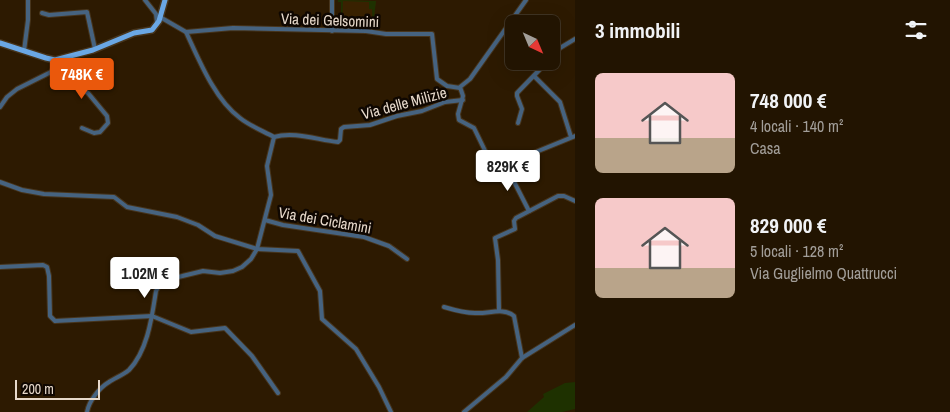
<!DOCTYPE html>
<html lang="it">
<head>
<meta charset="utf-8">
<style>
  body { margin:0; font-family:"Archivo Narrow",sans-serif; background:#2e2110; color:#f1f3f6; height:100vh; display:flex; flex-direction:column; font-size:19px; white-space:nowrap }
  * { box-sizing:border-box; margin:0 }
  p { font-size:16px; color:#a29e99 }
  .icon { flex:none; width:28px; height:28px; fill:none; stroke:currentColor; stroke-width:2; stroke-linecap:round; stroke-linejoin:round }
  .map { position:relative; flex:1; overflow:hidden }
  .drawer { display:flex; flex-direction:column; background:#221401; width:375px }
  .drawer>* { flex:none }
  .needle { width:32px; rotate:136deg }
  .buttons { position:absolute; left:505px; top:15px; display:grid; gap:10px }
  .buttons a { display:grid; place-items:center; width:55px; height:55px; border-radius:8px; background:#221401; box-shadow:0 5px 20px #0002,0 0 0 1px #3f3323; font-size:25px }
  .scale { position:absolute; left:15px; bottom:12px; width:85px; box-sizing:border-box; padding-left:5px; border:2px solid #e7d9cb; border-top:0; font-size:14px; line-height:18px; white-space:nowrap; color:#e7d9cb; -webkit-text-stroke:4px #0f0701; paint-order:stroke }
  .price { position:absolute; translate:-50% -42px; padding:0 11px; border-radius:5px; background:#fff; color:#222; font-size:16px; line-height:32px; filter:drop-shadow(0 1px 2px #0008) }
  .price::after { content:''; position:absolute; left:50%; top:30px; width:15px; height:11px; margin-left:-8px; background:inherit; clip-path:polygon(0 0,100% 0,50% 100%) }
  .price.selected { background:#ea580c; color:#fff }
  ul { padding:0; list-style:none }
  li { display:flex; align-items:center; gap:15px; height:125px; padding:0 20px }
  li span { display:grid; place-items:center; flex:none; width:140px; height:100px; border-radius:8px; color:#555 }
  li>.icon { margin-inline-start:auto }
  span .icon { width:60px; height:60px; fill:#fffc; stroke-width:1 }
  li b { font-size:21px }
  h2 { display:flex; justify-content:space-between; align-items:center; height:60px; padding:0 20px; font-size:21px }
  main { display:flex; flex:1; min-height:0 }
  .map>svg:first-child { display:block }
  .built { fill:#392100 }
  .green { fill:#1e3100 }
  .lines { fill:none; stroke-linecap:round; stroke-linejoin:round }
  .minor-casing { stroke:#47351d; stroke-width:6 }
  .major-casing { stroke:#47351d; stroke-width:8 }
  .minor { stroke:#466380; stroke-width:4 }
  .major { stroke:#6aa7e4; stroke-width:5 }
  .labels { text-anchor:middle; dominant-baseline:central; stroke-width:5; stroke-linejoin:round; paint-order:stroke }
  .street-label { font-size:15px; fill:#e7d9cb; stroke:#0f0701 }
</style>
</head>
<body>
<main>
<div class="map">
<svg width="575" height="412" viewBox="0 0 575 412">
  <rect width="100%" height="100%" fill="#2d1a01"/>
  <polygon class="built" points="341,0 376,1 373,26 348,26 341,24"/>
  <g class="green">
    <polygon points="338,0 376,1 373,26 372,9 369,9 369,2 343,1 342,23 353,24 353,26 341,24 341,2 338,2"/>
    <polygon points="575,382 575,409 562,412 527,412 544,397 543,394 565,383"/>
  </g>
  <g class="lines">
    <g class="minor-casing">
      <g id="minor">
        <polyline points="145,0 156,14 157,23"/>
        <polyline points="42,13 49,15 87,12 95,49"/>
        <polyline points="160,17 186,32 233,28 366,31 386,34 432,34 437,79 447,86 460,88"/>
        <polyline points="332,31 332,0"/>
        <polyline points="24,51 28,20 28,0"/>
        <polyline points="551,57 560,48 575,39"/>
        <polyline points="51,72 88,93 107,116 108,123 100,132 94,133 82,128"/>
        <polyline points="534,76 560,102 571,137"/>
        <polyline points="0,107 7,97 17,89 51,72 58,60"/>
        <polyline points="518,123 522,109 517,96 517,93 548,61"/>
        <path d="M274,137C294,131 318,140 338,142L340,140L341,129L344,127L370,125L397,116L422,111L445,102L463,100"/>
        <polyline points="505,164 495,164 490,161 474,128 459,120 458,114 463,96 460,87 470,79 526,0"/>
        <polyline points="505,164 514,158 531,154 575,136"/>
        <polyline points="505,164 529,211"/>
        <polyline points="0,182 22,190 44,194 114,197 127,207 177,217 198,225 215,236 257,249 298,251 320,291 322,319 356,349 379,387 391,412"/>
        <polyline points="265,220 283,225 364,237 389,246 407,259"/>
        <polyline points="0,267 43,265 47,267 49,276 50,316 55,321 152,316 191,332 225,328 252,356 278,393"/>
        <path d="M444,307C454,310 465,313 475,313C489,314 503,307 514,316L522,358"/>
        <polyline points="499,311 498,260 495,238 515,229 514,221 516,218 558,196 564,196 575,201"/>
        <path d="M87,412C89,401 99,388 109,382C115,378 123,375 129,370C148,350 152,316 156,291L160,284L170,279L203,271L220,273L233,271L242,267L251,259L257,249L271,195L267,166L274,137C263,131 250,126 240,118C215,100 199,60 186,32"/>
        <polyline points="464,412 506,377 522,358 575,325"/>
      </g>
    </g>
    <g class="major-casing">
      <polyline id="major" points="0,43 46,58 55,60 93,50 134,33 152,30 159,21 165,0"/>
    </g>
    <use href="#minor" class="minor"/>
    <use href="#major" class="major"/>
  </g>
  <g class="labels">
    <g class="street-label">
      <text transform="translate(330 20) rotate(2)">Via dei Gelsomini</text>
      <text transform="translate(404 103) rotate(-15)">Via delle Milizie</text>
      <text transform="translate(325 220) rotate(10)">Via dei Ciclamini</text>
    </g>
  </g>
</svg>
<div class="buttons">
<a><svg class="needle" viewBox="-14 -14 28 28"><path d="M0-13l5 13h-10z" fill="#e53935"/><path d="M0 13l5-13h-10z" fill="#a29e99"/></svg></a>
</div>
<div class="scale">200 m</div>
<b class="price selected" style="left:82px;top:100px">748K €</b>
<b class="price" style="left:508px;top:192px">829K €</b>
<b class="price" style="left:145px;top:299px">1.02M €</b>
</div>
<section class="drawer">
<h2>3 immobili<svg class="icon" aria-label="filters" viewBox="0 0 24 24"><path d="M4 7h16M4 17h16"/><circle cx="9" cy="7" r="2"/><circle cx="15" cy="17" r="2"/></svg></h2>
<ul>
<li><span style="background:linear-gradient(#f6c9c9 65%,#b9a48a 0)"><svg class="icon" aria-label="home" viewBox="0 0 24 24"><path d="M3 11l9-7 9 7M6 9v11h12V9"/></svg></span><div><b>748 000 €</b><p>4 locali · 140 m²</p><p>Casa</p></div></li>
<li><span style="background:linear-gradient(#f6c9c9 70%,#b9a48a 0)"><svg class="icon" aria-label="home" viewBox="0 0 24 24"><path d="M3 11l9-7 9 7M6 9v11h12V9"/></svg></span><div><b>829 000 €</b><p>5 locali · 128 m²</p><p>Via Guglielmo Quattrucci</p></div></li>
</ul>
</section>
</main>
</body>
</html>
